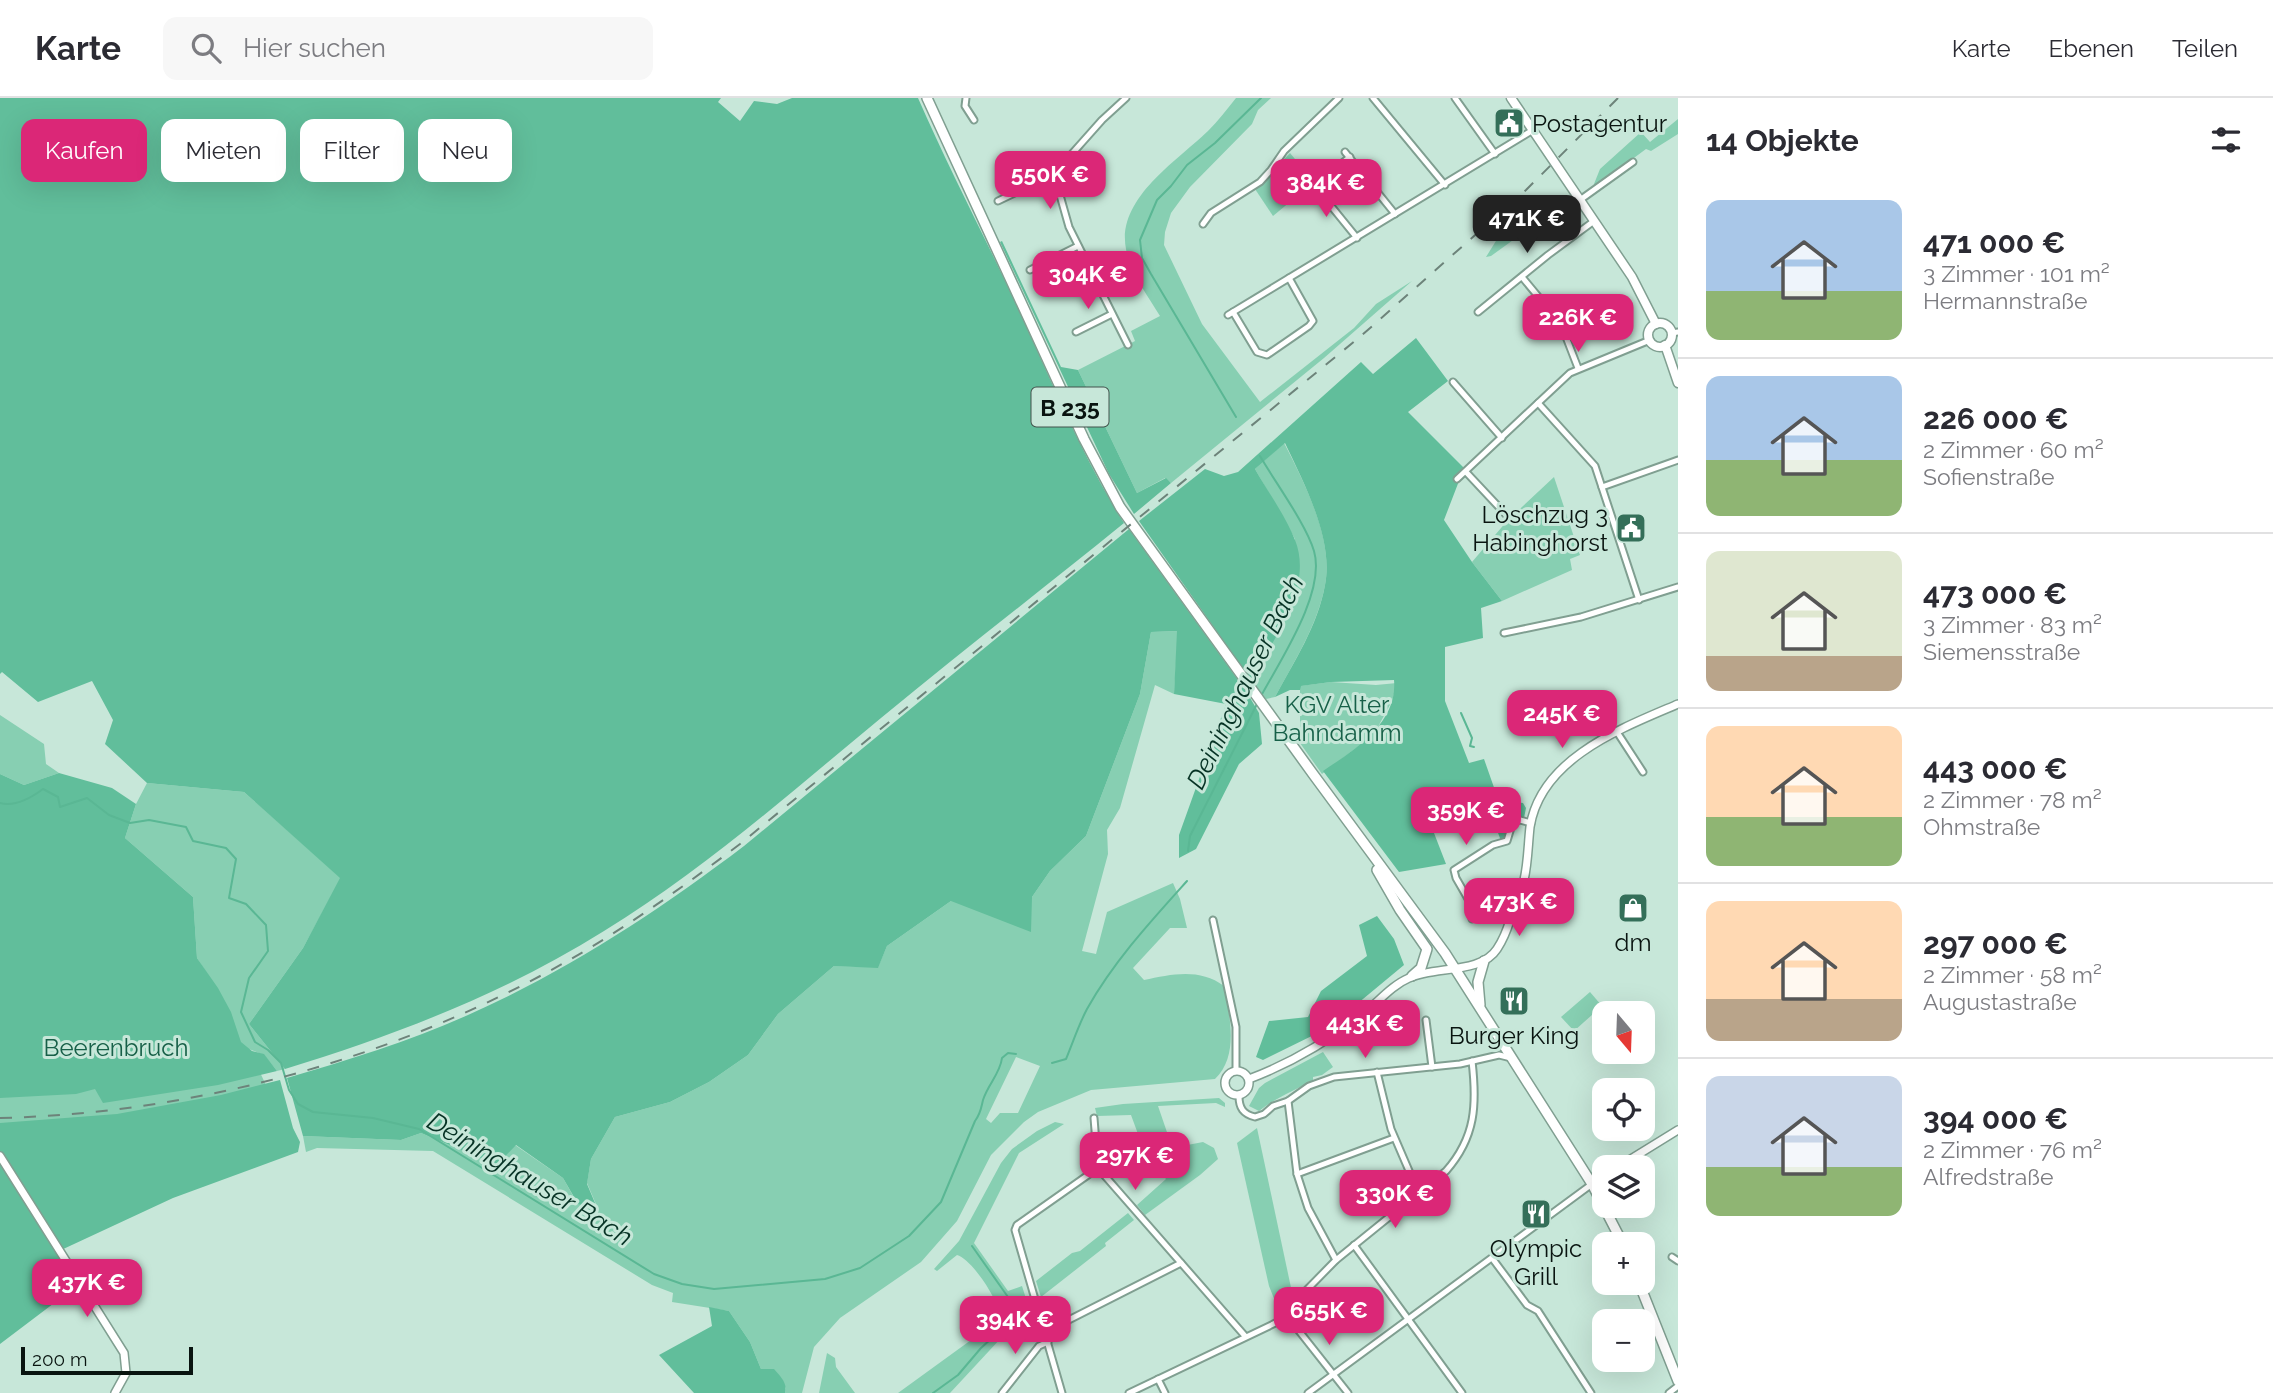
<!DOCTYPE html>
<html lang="de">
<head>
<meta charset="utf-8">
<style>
  body { margin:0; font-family:Raleway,sans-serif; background:#f7f7f7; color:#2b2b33; height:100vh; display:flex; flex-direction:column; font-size:26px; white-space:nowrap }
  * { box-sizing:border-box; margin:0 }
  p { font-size:23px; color:#7c7c81 }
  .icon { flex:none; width:38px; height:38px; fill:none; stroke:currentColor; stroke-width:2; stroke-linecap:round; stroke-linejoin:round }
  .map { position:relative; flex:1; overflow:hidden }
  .side { display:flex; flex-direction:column; background:#fff; width:595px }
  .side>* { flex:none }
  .banner { position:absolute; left:21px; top:21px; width:665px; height:63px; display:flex; gap:14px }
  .needle { width:46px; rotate:161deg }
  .tools { position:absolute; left:1592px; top:903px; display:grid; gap:14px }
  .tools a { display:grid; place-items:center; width:63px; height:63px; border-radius:14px; background:#fff; box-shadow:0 7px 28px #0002; font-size:35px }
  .scale { position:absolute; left:21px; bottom:18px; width:172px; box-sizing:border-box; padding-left:7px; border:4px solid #091410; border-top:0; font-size:19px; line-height:24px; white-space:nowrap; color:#091410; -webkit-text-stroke:5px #c7e7d9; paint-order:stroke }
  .price { position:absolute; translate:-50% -60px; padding:0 16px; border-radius:14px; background:#db2777; color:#fff; font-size:23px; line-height:46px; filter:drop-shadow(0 2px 4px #0008) }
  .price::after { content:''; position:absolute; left:50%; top:42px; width:21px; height:16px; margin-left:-10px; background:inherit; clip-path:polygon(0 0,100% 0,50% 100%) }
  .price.active { background:#222; color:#fff }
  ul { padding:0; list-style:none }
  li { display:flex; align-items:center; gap:21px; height:175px; padding:0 28px }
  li+li { border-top:2px solid #e1e1e2 }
  li span { display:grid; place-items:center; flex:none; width:196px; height:140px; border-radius:14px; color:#555 }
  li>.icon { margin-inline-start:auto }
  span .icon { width:84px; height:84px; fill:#fffc; stroke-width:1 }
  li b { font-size:30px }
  h2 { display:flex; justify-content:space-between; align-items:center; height:84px; padding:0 28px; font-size:30px }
  .tag { padding:0 24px; border-radius:14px; background:#fff; box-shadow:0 7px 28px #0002; font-size:24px; line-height:63px }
  .tag.active { background:#db2777; color:#fff }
  header { display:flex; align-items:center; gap:42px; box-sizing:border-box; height:98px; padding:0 35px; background:#fff; border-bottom:2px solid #e1e1e2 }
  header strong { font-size:33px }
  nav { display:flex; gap:38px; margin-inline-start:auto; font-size:24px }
  .search { width:490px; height:63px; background:#f7f7f7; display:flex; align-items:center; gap:18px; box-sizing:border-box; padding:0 24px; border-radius:14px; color:#7c7c81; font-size:26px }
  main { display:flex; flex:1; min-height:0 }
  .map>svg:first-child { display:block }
  .green { fill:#87cfb2; fill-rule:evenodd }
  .forest { fill:#61be9b }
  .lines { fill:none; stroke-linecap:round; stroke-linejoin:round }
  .stream { stroke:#5ab794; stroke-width:2 }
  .minor-casing { stroke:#809f91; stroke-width:9 }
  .tertiary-casing { stroke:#809f91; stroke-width:10 }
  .secondary-casing { stroke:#809f91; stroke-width:11 }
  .primary-casing { stroke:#809f91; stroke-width:12 }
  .minor { stroke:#fff; stroke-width:5 }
  .tertiary { stroke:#fff; stroke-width:7 }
  .secondary { stroke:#fff; stroke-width:8 }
  .primary { stroke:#fff; stroke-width:9 }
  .rail { stroke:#6d837a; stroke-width:2; stroke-dasharray:12 12; stroke-linecap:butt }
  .labels { text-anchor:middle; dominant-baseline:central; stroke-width:6; stroke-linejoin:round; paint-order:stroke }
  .shield { fill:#c7e7d9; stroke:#42534c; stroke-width:2 }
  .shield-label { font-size:23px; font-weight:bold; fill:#091410 }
  .poi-label { font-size:24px; fill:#091410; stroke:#c7e7d9 }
  .park-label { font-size:24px; fill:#176048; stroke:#c7e7d9 }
  .water-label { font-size:26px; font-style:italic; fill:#073325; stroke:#c7e7d9 }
</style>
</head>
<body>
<header>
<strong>Karte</strong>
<div class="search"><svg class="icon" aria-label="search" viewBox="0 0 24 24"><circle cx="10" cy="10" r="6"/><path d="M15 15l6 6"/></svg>Hier suchen</div>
<nav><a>Karte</a><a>Ebenen</a><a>Teilen</a></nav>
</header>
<main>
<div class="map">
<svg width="1678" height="1295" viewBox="0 0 1678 1295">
  <rect width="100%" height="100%" fill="#c7e7d9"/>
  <g class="green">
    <path d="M1236,0H1271L1258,12L1252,26L1190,89L1171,115L1165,134L1164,147L1202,226L1260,304L1354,230L1376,206L1412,183L1324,260L1171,385L1165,380L1137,395L1078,272L1135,243L1131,233L1160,218C1148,198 1130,175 1126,151C1116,101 1177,63 1208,33C1218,23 1227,11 1236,0Z"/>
    <polygon points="1678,21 1678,36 1651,53 1646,51 1592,91 1600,71 1641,34 1650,44"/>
    <polygon points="1290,55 1314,84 1273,118 1255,91"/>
    <polygon points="1531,106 1556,137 1527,132 1491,158 1486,159 1504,130"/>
    <path d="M1284,345C1304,384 1334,441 1325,487C1318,526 1294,564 1275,599L1266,601L1251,582L1270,546L1295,441L1255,371Z"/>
    <polygon points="1554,379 1580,457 1570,461 1572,472 1502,503 1472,464 1507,423"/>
    <path d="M1178,533L1174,596L1155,587L1120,710L1107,732L1108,756L1082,853L1096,856L1107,814L1173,785L1180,801L1187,830H1170L1133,870L1144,882C1172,876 1200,870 1224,888C1230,919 1239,958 1215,981L1091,992L1038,1014L1024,1024L991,1057L957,1123L921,1164L840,1220L814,1249L802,1295H785L786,1290L761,1271L750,1244L729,1213L672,1204L673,1195L652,1187L433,1053L317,1050L306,1054L303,1038L401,1042L421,1035L497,1067L515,1047L563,1080L577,1105L598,1111L587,1085L591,1061L615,1019L670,1004L709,984L748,957L778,916L834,868L878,869L887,848L951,803L1032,799L1050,773L1086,738L1140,596L1151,534ZM1016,959L1040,968L1018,1015H1000L991,1025L986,1021Z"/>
    <polygon points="1331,584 1376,587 1397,585 1392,603 1374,636 1322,676 1300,645 1300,588"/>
    <polygon points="0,617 44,646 46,666 59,675 24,687 0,676"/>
    <polygon points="147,685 244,694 341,780 303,850 249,926 285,971 277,973 264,957 249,951 273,1002 0,1076 0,748 208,877 197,860 193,799 125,740 136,706"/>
    <polygon points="1590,894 1602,908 1574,933 1561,919"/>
    <path d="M1323,954L1333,969L1322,977L1313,979V982C1296,992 1275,1000 1259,1013L1249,1008L1259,990L1265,985Z"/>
    <polygon points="1219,1000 1225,1005 1225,1009 1216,1005 1158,1008 1169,1040 1177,1049 1203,1044 1214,1050 1218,1061 1200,1077 1145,1117 1137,1107 1166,1081 1145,1055 1131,1017 1097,1018 1095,1010 1123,1006"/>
    <path d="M1055,1024L1064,1026L1019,1055L974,1145L1008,1193L1022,1188L1029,1210L950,1295H898L1000,1221C1001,1205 972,1161 957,1157L937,1173L934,1171L959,1143L1001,1065L1012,1051L1037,1033Z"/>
    <polygon points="1257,1030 1293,1199 1282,1210 1275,1203 1269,1188 1237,1045"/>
    <polygon points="1128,1115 1134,1122 1105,1145 1106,1148 1041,1199 1036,1183 1072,1155 1080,1153"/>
    <polygon points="827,1255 835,1260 836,1269 855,1295 819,1295"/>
  </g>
  <g class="forest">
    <path d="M0,0H721L718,4L740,23L754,3L777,6L792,0H918C949,71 985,139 1017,208C1051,281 1081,357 1124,425C1044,490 961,554 881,620C791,694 704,772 604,833C505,895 396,937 285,971L249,926L303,850L340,780L244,694L147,685L105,646L113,622L92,583L38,604L2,574L0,576Z"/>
    <polygon points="1002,143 1061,269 1078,272 1137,395 1166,380 1171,385 1134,416 1109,376 1000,144"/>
    <path d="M1416,240L1448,283L1408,314L1464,370L1444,422L1472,464L1502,503L1481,510L1483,540L1445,549V603L1469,665L1484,661L1497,698L1505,703L1523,705L1526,710L1524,720H1511L1507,737L1501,743L1490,713L1434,735L1446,766L1399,774L1323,673C1354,652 1398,625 1394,582L1331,584L1301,588L1300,592H1290L1275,599C1294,564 1318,527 1325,487C1334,442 1304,385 1285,345L1255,371C1268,394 1285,417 1295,442C1314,489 1273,542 1251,582L1139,423L1205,371L1224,378L1238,374L1361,264L1373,276Z"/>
    <path d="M1129,431L1246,593L1259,615L1262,646L1239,666L1196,751L1179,760V737L1226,606L1174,596L1177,533L1151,534L1140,596L1086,738L1050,773L1032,799L1031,834L951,803L887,848L878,870L834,868L778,916L748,957L709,984L670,1004L615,1019L591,1061L587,1086L598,1112L578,1106L563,1080L516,1047L497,1067L421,1035L401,1042L303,1038L287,980C348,962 410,943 468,917C567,873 657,814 744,748Z"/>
    <polygon points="59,675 112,690 136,706 125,740 193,799 197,860 218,890 231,914 241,944 252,953 264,956 277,973 218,987 103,1005 95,991 76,996 0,1000 0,676 24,687"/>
    <polygon points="1377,818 1394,841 1404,867 1328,930 1263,962 1256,959 1269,923 1308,919 1321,893 1367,858 1359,827"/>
    <polygon points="280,982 293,1030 300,1044 298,1054 173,1100 59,1153 78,1187 0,1246 0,1025 117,1016 221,997"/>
    <path d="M709,1209L729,1213L750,1244L761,1271H774C780,1278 788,1285 785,1295H694L659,1257L712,1228Z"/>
  </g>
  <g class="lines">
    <g class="stream">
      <polyline points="1236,319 1151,176 1142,160 1140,142 1157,102 1171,88 1187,67 1215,45 1261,0"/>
      <path d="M1260,358C1275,384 1306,426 1314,453C1326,494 1281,561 1261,598"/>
      <polyline points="1461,615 1472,640 1470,648 1474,649"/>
      <path d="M0,705C15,709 31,700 43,691L58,699L60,709L87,700L109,717L130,725L149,722L186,729L193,743L226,750L236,761L229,800L246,806L266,827L268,853L249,880L241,914L255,944L268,952L281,965L289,992L298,1006L313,1014L373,1020L419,1031L654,1176L682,1186L714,1191L825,1181L860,1170L909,1138L941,1104L975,1023C981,1015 981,1010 983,1002C988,986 1000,976 1002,960L1008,955L1016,956"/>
      <polyline points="1188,753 1190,738 1257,606"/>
      <path d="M1052,965L1066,961C1073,944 1079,926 1087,911C1114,863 1151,823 1187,783"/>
      <polyline points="933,1295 958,1277 981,1250 1003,1230 1011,1217 1012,1211 1008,1199 972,1148"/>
    </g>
    <g class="minor-casing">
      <g id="minor">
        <polyline points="966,0 965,8 974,22"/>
        <polyline points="1126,0 1102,22 1054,76 1069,129 1128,247"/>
        <polyline points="1373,0 1445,87"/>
        <polyline points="1455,0 1495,56"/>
        <polyline points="1345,54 1395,116"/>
        <polyline points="1350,59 1314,87 1357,140"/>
        <polyline points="1580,102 1633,64"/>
        <polyline points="998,103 1054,76"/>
        <polyline points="1203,126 1211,115 1260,84 1271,72 1284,53 1339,0"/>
        <polyline points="1030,172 1078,148"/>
        <polyline points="1522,179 1561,226 1578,270"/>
        <polyline points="1233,214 1257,254 1267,257 1309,228 1313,223 1289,180"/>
        <polyline points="1478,214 1548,157 1594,123"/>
        <polyline points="1228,217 1533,32"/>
        <polyline points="1076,234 1112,216"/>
        <polyline points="1672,235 1678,234"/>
        <polyline points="1453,284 1502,340"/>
        <polyline points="1538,305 1595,368 1639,502"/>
        <polyline points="1466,374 1511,422"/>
        <polyline points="1457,381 1570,275 1650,242"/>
        <polyline points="1602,389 1678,362"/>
        <polyline points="1504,535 1581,519 1678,489"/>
        <polyline points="1617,634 1643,674"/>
        <polyline points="1472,821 1471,806 1456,780 1454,772 1493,747 1507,743 1513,723 1520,722 1531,725"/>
        <polyline points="1213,822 1236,929 1236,973"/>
        <polyline points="1426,922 1432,969"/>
        <polyline points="1377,974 1391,1031 1419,1096"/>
        <path d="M1239,998C1239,1010 1243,1016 1255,1019L1264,1016L1273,1008L1288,1003L1309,988L1334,979L1460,966L1499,957L1511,960"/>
        <polyline points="1288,1003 1297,1076 1308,1110 1336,1162"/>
        <polyline points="1094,1020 1098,1070 1245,1238"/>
        <polyline points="1297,1076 1394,1040"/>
        <polyline points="1354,1147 1462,1295"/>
        <polyline points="1672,1159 1678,1163"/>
        <polyline points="1492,1160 1527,1207 1538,1213 1591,1295"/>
        <path d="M1288,1219L1287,1212L1336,1162L1446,1073C1476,1039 1477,1006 1472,963"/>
        <polyline points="1288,1219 1348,1295"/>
        <polyline points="1045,1234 1181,1165"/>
        <polyline points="1158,1281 1165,1295"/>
        <polyline points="1002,1295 1039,1248 1048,1244"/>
        <polyline points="1062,1295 1015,1132 1017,1127 1098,1070"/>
        <polyline points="1129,1295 1288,1219"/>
        <polyline points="1308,1295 1592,1086"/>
        <polyline points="1669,1295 1678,1288"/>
      </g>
    </g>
    <g class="tertiary-casing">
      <g id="tertiary">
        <circle cx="1237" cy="985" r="12"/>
        <path d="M1249,981C1289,966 1325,945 1359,919C1376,907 1390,888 1409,880C1435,868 1481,876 1497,851C1503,842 1507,832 1510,822C1515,809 1521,796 1524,782C1528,765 1528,747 1530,729C1541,660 1622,630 1678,606"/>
        <polyline points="0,1058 124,1255 126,1275 115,1295"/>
        <polyline points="1618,1069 1678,1032"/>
        <polyline points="1592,1086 1605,1078"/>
      </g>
    </g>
    <g class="secondary-casing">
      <g id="secondary">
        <polyline points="1511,0 1632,179 1656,226"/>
        <circle cx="1660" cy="237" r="12"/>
        <polyline points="1665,247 1678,285"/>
      </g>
    </g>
    <g class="primary-casing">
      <g id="primary">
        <polyline points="927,0 1084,341 1120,409 1313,676 1445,855 1592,1086 1623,1146"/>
        <polyline points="1377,772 1400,812 1427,851 1421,870 1412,878"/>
        <polyline points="1480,907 1478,884 1484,863"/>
        <polyline points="1639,1185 1678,1283"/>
      </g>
    </g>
    <use href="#minor" class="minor"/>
    <use href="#tertiary" class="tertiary"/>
    <use href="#secondary" class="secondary"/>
    <use href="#primary" class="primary"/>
    <path class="rail" d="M0,1020C204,1015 412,956 588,851C641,819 691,783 740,746L1361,238L1526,92L1618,0"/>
  </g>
  <defs>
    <g id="civic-square" transform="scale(1.575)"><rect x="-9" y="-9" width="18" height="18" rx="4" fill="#346f59" stroke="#c7e7d9"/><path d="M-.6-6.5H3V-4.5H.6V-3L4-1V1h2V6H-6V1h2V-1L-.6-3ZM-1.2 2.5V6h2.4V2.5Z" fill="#fff"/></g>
    <g id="shop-square" transform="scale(1.575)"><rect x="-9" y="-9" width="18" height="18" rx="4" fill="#346f59" stroke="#c7e7d9"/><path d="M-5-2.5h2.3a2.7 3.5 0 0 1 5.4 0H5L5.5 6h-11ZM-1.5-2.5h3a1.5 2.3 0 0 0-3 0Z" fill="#fff"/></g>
    <g id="restaurant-square" transform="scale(1.575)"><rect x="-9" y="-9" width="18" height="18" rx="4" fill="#346f59" stroke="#c7e7d9"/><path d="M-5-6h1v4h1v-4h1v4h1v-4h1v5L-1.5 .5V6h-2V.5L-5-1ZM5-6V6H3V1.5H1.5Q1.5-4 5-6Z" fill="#fff"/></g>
  </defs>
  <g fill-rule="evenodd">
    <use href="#civic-square" x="1509" y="25"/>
    <use href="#civic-square" x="1631" y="430"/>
    <use href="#shop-square" x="1633" y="810"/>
    <use href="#restaurant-square" x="1514" y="903"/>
    <use href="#restaurant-square" x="1536" y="1116"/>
  </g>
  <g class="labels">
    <rect class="shield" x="1031.5" y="289.5" width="77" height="39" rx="5"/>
    <g class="shield-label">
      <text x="1070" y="309">B 235</text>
    </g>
    <g class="poi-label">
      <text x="1532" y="25" text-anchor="start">Postagentur</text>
      <text x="1608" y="416" text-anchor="end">Löschzug 3<tspan x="1608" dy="28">Habinghorst</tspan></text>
      <text x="1633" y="844">dm</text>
      <text x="1514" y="937">Burger King</text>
      <text x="1536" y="1150">Olympic<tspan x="1536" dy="28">Grill</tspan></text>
    </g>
    <g class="park-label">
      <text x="1337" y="606">KGV Alter<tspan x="1337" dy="28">Bahndamm</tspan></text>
      <text x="116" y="949">Beerenbruch</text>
    </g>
    <g class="water-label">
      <text transform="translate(1245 584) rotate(-64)">Deininghauser Bach</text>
      <text transform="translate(530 1081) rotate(31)">Deininghauser Bach</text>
    </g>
  </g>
</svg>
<div class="tools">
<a><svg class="needle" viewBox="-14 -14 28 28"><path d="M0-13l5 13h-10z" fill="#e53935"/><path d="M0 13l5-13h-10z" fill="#7c7c81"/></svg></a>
<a><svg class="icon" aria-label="locate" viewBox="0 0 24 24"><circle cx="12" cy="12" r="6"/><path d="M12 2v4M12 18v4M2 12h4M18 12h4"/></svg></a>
<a><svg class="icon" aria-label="layers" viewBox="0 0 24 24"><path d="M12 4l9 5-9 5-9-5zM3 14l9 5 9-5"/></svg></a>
<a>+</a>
<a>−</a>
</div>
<div class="scale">200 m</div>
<b class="price" style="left:1050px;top:113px">550K €</b>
<b class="price" style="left:1326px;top:121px">384K €</b>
<b class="price active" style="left:1527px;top:157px">471K €</b>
<b class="price" style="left:1088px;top:213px">304K €</b>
<b class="price" style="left:1578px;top:256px">226K €</b>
<b class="price" style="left:1562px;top:652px">245K €</b>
<b class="price" style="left:1466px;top:749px">359K €</b>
<b class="price" style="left:1519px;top:840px">473K €</b>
<b class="price" style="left:1365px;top:962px">443K €</b>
<b class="price" style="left:1135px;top:1094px">297K €</b>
<b class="price" style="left:1395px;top:1132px">330K €</b>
<b class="price" style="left:87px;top:1221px">437K €</b>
<b class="price" style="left:1329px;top:1249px">655K €</b>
<b class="price" style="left:1015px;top:1258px">394K €</b>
<div class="banner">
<a class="tag active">Kaufen</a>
<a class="tag">Mieten</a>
<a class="tag">Filter</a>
<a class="tag">Neu</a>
</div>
</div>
<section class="side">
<h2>14 Objekte<svg class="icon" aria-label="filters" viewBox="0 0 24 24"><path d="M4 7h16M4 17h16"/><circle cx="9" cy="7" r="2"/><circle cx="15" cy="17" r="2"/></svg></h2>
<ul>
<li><span style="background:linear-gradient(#a9c7e8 65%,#8fb573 0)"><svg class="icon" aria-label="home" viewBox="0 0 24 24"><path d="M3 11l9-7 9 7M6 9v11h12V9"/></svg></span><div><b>471 000 €</b><p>3 Zimmer · 101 m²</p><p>Hermannstraße</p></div></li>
<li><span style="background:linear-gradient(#a9c7e8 60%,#8fb573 0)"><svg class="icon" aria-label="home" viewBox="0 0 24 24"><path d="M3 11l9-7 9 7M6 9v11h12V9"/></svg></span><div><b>226 000 €</b><p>2 Zimmer · 60 m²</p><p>Sofienstraße</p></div></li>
<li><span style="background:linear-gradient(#dfe7d0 75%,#b9a48a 0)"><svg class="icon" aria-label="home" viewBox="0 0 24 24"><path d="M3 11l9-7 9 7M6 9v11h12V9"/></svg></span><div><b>473 000 €</b><p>3 Zimmer · 83 m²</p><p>Siemensstraße</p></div></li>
<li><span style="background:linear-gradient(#ffd9b3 65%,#8fb573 0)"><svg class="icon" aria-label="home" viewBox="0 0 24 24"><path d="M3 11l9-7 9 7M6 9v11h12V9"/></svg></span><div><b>443 000 €</b><p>2 Zimmer · 78 m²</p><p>Ohmstraße</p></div></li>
<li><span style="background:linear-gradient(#ffd9b3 70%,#b9a48a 0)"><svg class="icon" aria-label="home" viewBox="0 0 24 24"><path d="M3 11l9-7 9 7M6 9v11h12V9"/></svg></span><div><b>297 000 €</b><p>2 Zimmer · 58 m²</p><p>Augustastraße</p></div></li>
<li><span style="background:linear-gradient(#c9d6e8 65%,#8fb573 0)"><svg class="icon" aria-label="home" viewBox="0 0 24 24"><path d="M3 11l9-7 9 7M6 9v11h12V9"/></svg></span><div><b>394 000 €</b><p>2 Zimmer · 76 m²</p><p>Alfredstraße</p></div></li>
</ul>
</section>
</main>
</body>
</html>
